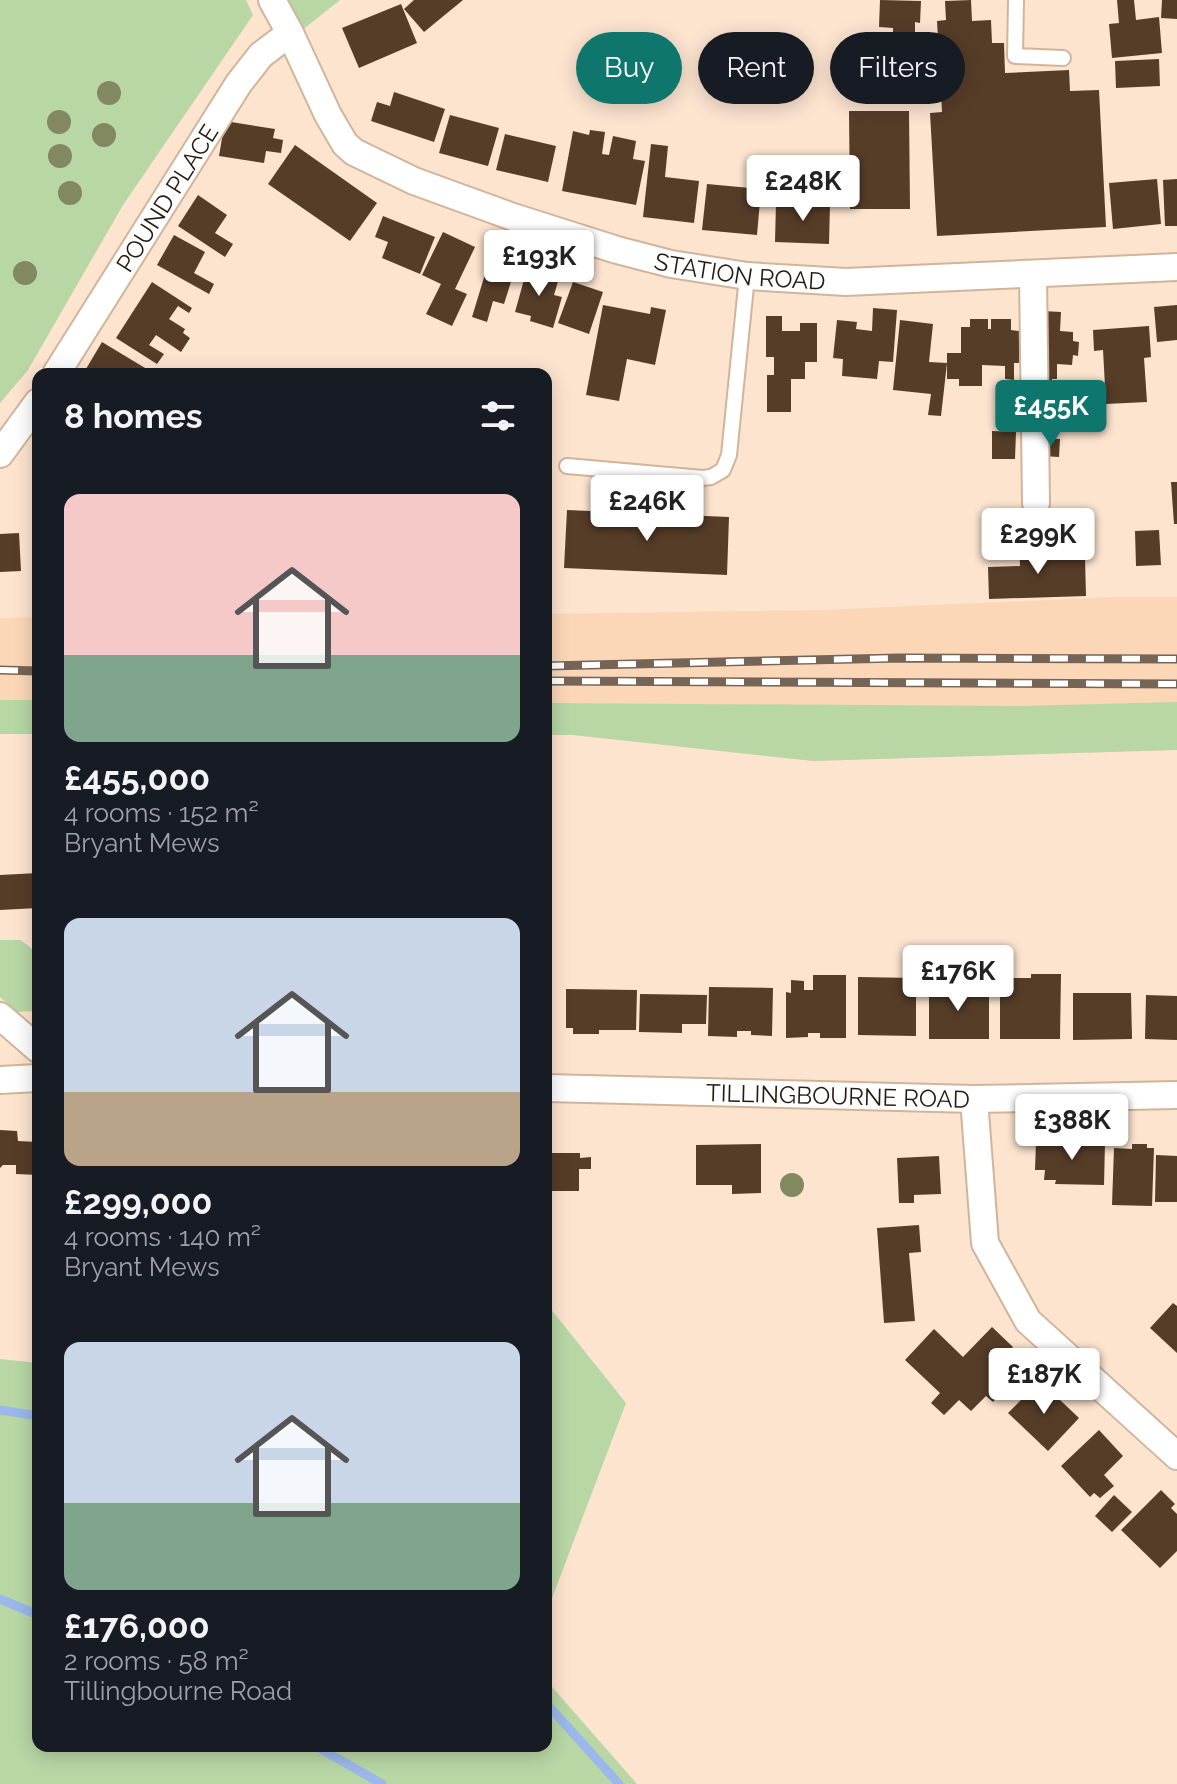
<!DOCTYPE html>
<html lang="en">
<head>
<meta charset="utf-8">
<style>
  body { margin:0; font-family:Raleway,sans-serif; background:#242831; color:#f1f3f6; height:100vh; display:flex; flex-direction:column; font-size:30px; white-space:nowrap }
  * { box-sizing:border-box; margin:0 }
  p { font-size:26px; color:#9ea1a6 }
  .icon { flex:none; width:44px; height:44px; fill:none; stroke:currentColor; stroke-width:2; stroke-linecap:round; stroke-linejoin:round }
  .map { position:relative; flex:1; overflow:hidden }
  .side { position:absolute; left:32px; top:368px; width:520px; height:1384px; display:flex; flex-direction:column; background:#171b24; border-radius:16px; box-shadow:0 4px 20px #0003 }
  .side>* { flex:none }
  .top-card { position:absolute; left:576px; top:32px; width:480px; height:72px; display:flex; gap:16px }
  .price { position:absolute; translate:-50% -68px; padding:0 18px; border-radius:8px; background:#fff; color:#222; font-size:26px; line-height:52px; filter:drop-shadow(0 2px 4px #0008) }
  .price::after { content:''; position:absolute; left:50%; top:48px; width:24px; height:18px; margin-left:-12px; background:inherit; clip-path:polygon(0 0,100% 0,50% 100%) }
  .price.active { background:#0f766e; color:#fff }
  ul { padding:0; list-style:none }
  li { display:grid; align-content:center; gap:16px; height:424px; padding:0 32px }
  li span { display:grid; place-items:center; height:248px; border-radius:16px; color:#555 }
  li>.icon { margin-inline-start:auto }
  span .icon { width:144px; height:144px; fill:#fffc; stroke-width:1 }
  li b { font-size:34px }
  h2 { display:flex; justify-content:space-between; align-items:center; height:96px; padding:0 32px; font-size:34px }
  .tag { padding:0 28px; border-radius:36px; background:#171b24; box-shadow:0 4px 20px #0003; font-size:28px; line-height:72px }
  .tag.active { background:#0f766e; color:#fff }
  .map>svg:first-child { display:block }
  .built { fill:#fbd7b7 }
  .green { fill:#b8d7a5 }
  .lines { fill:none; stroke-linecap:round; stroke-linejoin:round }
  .stream { stroke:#9bb7eb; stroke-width:9 }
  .building { fill:#563d28 }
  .lane-casing { stroke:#d2b49b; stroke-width:18 }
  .street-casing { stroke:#d2b49b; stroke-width:30 }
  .lane { stroke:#fff; stroke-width:14 }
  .street { stroke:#fff; stroke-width:26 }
  .rail-casing { stroke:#746557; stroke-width:9 }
  .rail { stroke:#fff; stroke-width:6; stroke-dasharray:18; stroke-linecap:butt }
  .tree { fill:#82885f }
  .labels { text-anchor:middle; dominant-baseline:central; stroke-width:8; stroke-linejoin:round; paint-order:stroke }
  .street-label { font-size:24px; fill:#261b11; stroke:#fff }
</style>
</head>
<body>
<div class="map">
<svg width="1177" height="1784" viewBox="0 0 1177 1784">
  <rect width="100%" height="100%" fill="#fce4cf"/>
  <g class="built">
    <polygon points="1117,597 1177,597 1177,750 813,761 573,735 546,735 546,614 822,610"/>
    <polygon points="38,617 38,734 0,734 0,618"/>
  </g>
  <g class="green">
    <polygon points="0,0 246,0 253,15 123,205 28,370 0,403"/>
    <polygon points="285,0 340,0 301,31"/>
    <rect x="0" y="700" width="38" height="34"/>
    <polygon points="1177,702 1177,750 813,761 573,735 546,735 546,703 1019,706"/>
    <polygon points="0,940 21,940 38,954 38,1007 34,1011 17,1012 0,997"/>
    <polygon points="546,1303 626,1403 546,1614"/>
    <polygon points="0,1359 38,1363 38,1746 546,1746 546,1680 637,1784 0,1784"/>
  </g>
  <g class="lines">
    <g class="stream">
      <polyline points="0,1410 38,1416"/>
      <polyline points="0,1599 38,1615"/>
      <polyline points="546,1703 619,1784"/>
      <polyline points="316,1746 382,1784"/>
    </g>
  </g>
  <g class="building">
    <polygon points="414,0 463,0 424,32 404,9"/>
    <polygon points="880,0 921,1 920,23 915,22 915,47 893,47 893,28 879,27"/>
    <polygon points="971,0 972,21 991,20 992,43 1004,43 1005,73 1069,70 1070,91 1099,90 1106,227 937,236 930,113 942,112 937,21 946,20 945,1"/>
    <polygon points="1117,0 1134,0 1136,20 1159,17 1162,53 1112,58 1109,24 1119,23"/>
    <polygon points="1162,0 1177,0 1177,19 1161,18"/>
    <polygon points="401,4 417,43 359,68 342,28"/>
    <polygon points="889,44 891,81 849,82 848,46"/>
    <polygon points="1159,59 1160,86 1116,88 1115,61"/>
    <polygon points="394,92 445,109 434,142 371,121 377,102 390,106"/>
    <polygon points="849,111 909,111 910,209 850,209"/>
    <polygon points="450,115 499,128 488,166 439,153"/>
    <polygon points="225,121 275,129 273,138 283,140 281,153 266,151 264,163 219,156"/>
    <polygon points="590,130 605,132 602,154 609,155 613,136 636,141 633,159 645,161 636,205 562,191 573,131 589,135"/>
    <polygon points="505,134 556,146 548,182 496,170"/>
    <polygon points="651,144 668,146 665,177 699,181 694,223 643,217"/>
    <polygon points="295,145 377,203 350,241 268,184"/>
    <polygon points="1157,179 1161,224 1113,229 1109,183"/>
    <polygon points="1177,179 1177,226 1165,226 1163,180"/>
    <polygon points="707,184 761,189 757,235 702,230"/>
    <polygon points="198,195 227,215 215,233 233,244 225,257 178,226"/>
    <polygon points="776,203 830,204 829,244 775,242"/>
    <polygon points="383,216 435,237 420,274 382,258 388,242 375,237"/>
    <polygon points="443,232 475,247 455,289 467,294 452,326 426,314 441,284 422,275"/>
    <polygon points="174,235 205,252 194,273 214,284 209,294 157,265"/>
    <polygon points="489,261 515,269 504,304 493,301 487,322 472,317"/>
    <polygon points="527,269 559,278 554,295 562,297 553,328 530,321 531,316 515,312"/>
    <polygon points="152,282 192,308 189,313 178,306 169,319 185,329 183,333 190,338 181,352 156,335 149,345 164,354 157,364 116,338"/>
    <polygon points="573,282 603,292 589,334 558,323"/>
    <polygon points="603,305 650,314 651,307 666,310 655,365 627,359 619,401 586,395"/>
    <polygon points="1177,305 1177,340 1157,342 1154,307"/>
    <polygon points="873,308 897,310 893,362 879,361 877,379 842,376 843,359 833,358 837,320 857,322 856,329 872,331"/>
    <polygon points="1043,311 1061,312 1060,331 1073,332 1073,341 1079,342 1078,356 1073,355 1072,365 1057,364 1057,379 1052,379 1052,391 1044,390"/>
    <polygon points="766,316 782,316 782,331 800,331 800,323 817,323 817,362 805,362 805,379 791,379 791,412 767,412 767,375 774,375 774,357 766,357"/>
    <polygon points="970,319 988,319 988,329 991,329 991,319 1011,319 1011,330 1019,331 1019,363 1014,363 1014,380 1005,379 1005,366 982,365 982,386 959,386 959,379 947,379 947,353 961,353 961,327 970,327"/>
    <polygon points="900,320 933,324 929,362 947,363 941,416 928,415 931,394 893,390"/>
    <polygon points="1149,326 1151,357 1144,358 1147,402 1106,404 1103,350 1094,351 1093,330"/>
    <polygon points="102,342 155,374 138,374 133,371 131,374 83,374"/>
    <polygon points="992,431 1016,432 1015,459 992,459"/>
    <polygon points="1043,438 1060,439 1059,457 1042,456"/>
    <polygon points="1171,482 1177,482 1177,524 1174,524"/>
    <polygon points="567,510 729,517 727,575 564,568"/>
    <polygon points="1159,530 1161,565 1136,566 1135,531"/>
    <polygon points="19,533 21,571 0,572 0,534"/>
    <polygon points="1038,539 1039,560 1085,558 1086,596 989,599 988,567 1020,566 1019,540"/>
    <polygon points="38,873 38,908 0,910 0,875"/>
    <polygon points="1031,974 1061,974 1060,1039 1000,1039 1000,978 1031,978"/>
    <polygon points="813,975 846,975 846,1038 820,1038 820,1033 808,1033 808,1037 786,1038 786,992 791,993 791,980 804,981 804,990 813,990"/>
    <polygon points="858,977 916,978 916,1036 858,1035"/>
    <polygon points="938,979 955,980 955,992 989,992 989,1039 929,1039 929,993 938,993"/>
    <polygon points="709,987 773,988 772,1036 751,1035 751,1031 737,1031 737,1037 708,1036"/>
    <polygon points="566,989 637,990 636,1030 599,1030 599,1034 573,1034 573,1028 566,1028"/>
    <polygon points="1073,993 1131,993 1132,1039 1073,1040"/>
    <polygon points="640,994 707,995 706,1024 682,1024 682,1033 639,1032"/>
    <polygon points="1146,995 1177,996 1177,1040 1145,1039"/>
    <polygon points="0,1130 17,1131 18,1141 38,1142 38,1175 16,1174 16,1165 3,1165 0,1168"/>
    <polygon points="1036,1141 1105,1143 1104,1185 1055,1184 1056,1180 1044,1180 1045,1170 1035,1170"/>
    <polygon points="761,1144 761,1193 732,1194 732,1185 696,1185 696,1145"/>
    <polygon points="1132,1144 1147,1144 1147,1148 1154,1148 1152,1206 1112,1205 1114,1148 1132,1149"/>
    <polygon points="546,1153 580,1153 580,1158 591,1157 591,1169 579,1169 579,1191 546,1191"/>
    <polygon points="1156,1155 1177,1156 1177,1202 1155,1202"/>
    <polygon points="939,1156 941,1194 914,1195 914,1203 899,1203 897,1158"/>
    <polygon points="919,1225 921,1252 909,1253 915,1321 884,1323 877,1228"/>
    <polygon points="1173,1303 1177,1306 1177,1353 1150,1328"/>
    <polygon points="992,1327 1013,1347 1000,1360 1018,1377 993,1402 986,1396 971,1411 959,1400 944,1415 931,1403 940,1393 905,1360 934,1329 963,1357"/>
    <polygon points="1040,1381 1079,1418 1048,1451 1008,1413"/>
    <polygon points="1099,1430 1123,1456 1104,1475 1114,1486 1100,1498 1094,1493 1090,1497 1061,1466"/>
    <polygon points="1161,1490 1175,1504 1171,1508 1177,1514 1177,1551 1160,1568 1121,1530"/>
    <polygon points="1114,1495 1132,1512 1112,1532 1095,1516"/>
  </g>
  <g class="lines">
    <g class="lane-casing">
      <g id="lane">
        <polyline points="1016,0 1015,56 1063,58"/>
        <polyline points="567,466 703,478 711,477 723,470 729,455 747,276"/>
      </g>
    </g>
    <g class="street-casing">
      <g id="street">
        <path id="s1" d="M272,0L290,33L328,115L345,144L354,152L414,181L513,217L617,250L671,264L747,276L846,282L1177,267"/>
        <polyline points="1033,275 1036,503"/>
        <path id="s2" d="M56,374L239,83L261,55L290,33"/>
        <polyline points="0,454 38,402"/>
        <polyline points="0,1016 38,1049"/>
        <polyline points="0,1080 38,1078"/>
        <path id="s3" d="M546,1088L974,1099L1177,1095"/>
        <polyline points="974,1099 985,1243 1028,1321 1177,1456"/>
      </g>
    </g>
    <use href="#lane" class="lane"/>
    <use href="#street" class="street"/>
    <g class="rail-casing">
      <g id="rail">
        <polyline points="546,666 899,658 1177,659"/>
        <polyline points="0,670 38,671"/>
        <polyline points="546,681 1177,684"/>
      </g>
    </g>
    <use href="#rail" class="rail"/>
  </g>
  <g class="tree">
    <circle cx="109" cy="93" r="12"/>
    <circle cx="59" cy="122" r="12"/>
    <circle cx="104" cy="135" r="12"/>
    <circle cx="60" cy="156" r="12"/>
    <circle cx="70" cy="193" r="12"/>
    <circle cx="25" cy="273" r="12"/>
    <circle cx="792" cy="1185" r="12"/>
  </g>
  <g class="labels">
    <g class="street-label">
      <text stroke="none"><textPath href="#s2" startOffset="208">POUND PLACE</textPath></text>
      <text stroke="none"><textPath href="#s1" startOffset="580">STATION ROAD</textPath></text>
      <text stroke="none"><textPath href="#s3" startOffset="292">TILLINGBOURNE ROAD</textPath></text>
    </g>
  </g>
</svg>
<b class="price" style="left:803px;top:223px">£248K</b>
<b class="price" style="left:539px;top:298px">£193K</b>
<b class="price active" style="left:1051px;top:448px">£455K</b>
<b class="price" style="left:647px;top:543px">£246K</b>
<b class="price" style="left:1038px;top:576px">£299K</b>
<b class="price" style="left:958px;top:1013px">£176K</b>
<b class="price" style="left:1072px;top:1162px">£388K</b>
<b class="price" style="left:1044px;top:1416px">£187K</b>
<div class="top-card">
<a class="tag active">Buy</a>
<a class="tag">Rent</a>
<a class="tag">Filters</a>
</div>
<section class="side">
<h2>8 homes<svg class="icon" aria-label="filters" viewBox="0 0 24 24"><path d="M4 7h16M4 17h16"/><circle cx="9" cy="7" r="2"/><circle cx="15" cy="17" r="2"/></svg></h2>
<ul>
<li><span style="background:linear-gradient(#f6c9c9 65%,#7fa58c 0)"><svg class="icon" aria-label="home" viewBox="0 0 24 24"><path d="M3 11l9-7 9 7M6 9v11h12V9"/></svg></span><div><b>£455,000</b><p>4 rooms · 152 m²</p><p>Bryant Mews</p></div></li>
<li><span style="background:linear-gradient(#c9d6e8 70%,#b9a48a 0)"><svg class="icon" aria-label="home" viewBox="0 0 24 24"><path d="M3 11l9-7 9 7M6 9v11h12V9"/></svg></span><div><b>£299,000</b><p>4 rooms · 140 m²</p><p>Bryant Mews</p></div></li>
<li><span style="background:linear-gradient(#c9d6e8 65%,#7fa58c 0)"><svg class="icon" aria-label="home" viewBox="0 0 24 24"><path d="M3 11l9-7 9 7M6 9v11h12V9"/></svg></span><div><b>£176,000</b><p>2 rooms · 58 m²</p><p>Tillingbourne Road</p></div></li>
</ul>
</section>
</div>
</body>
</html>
